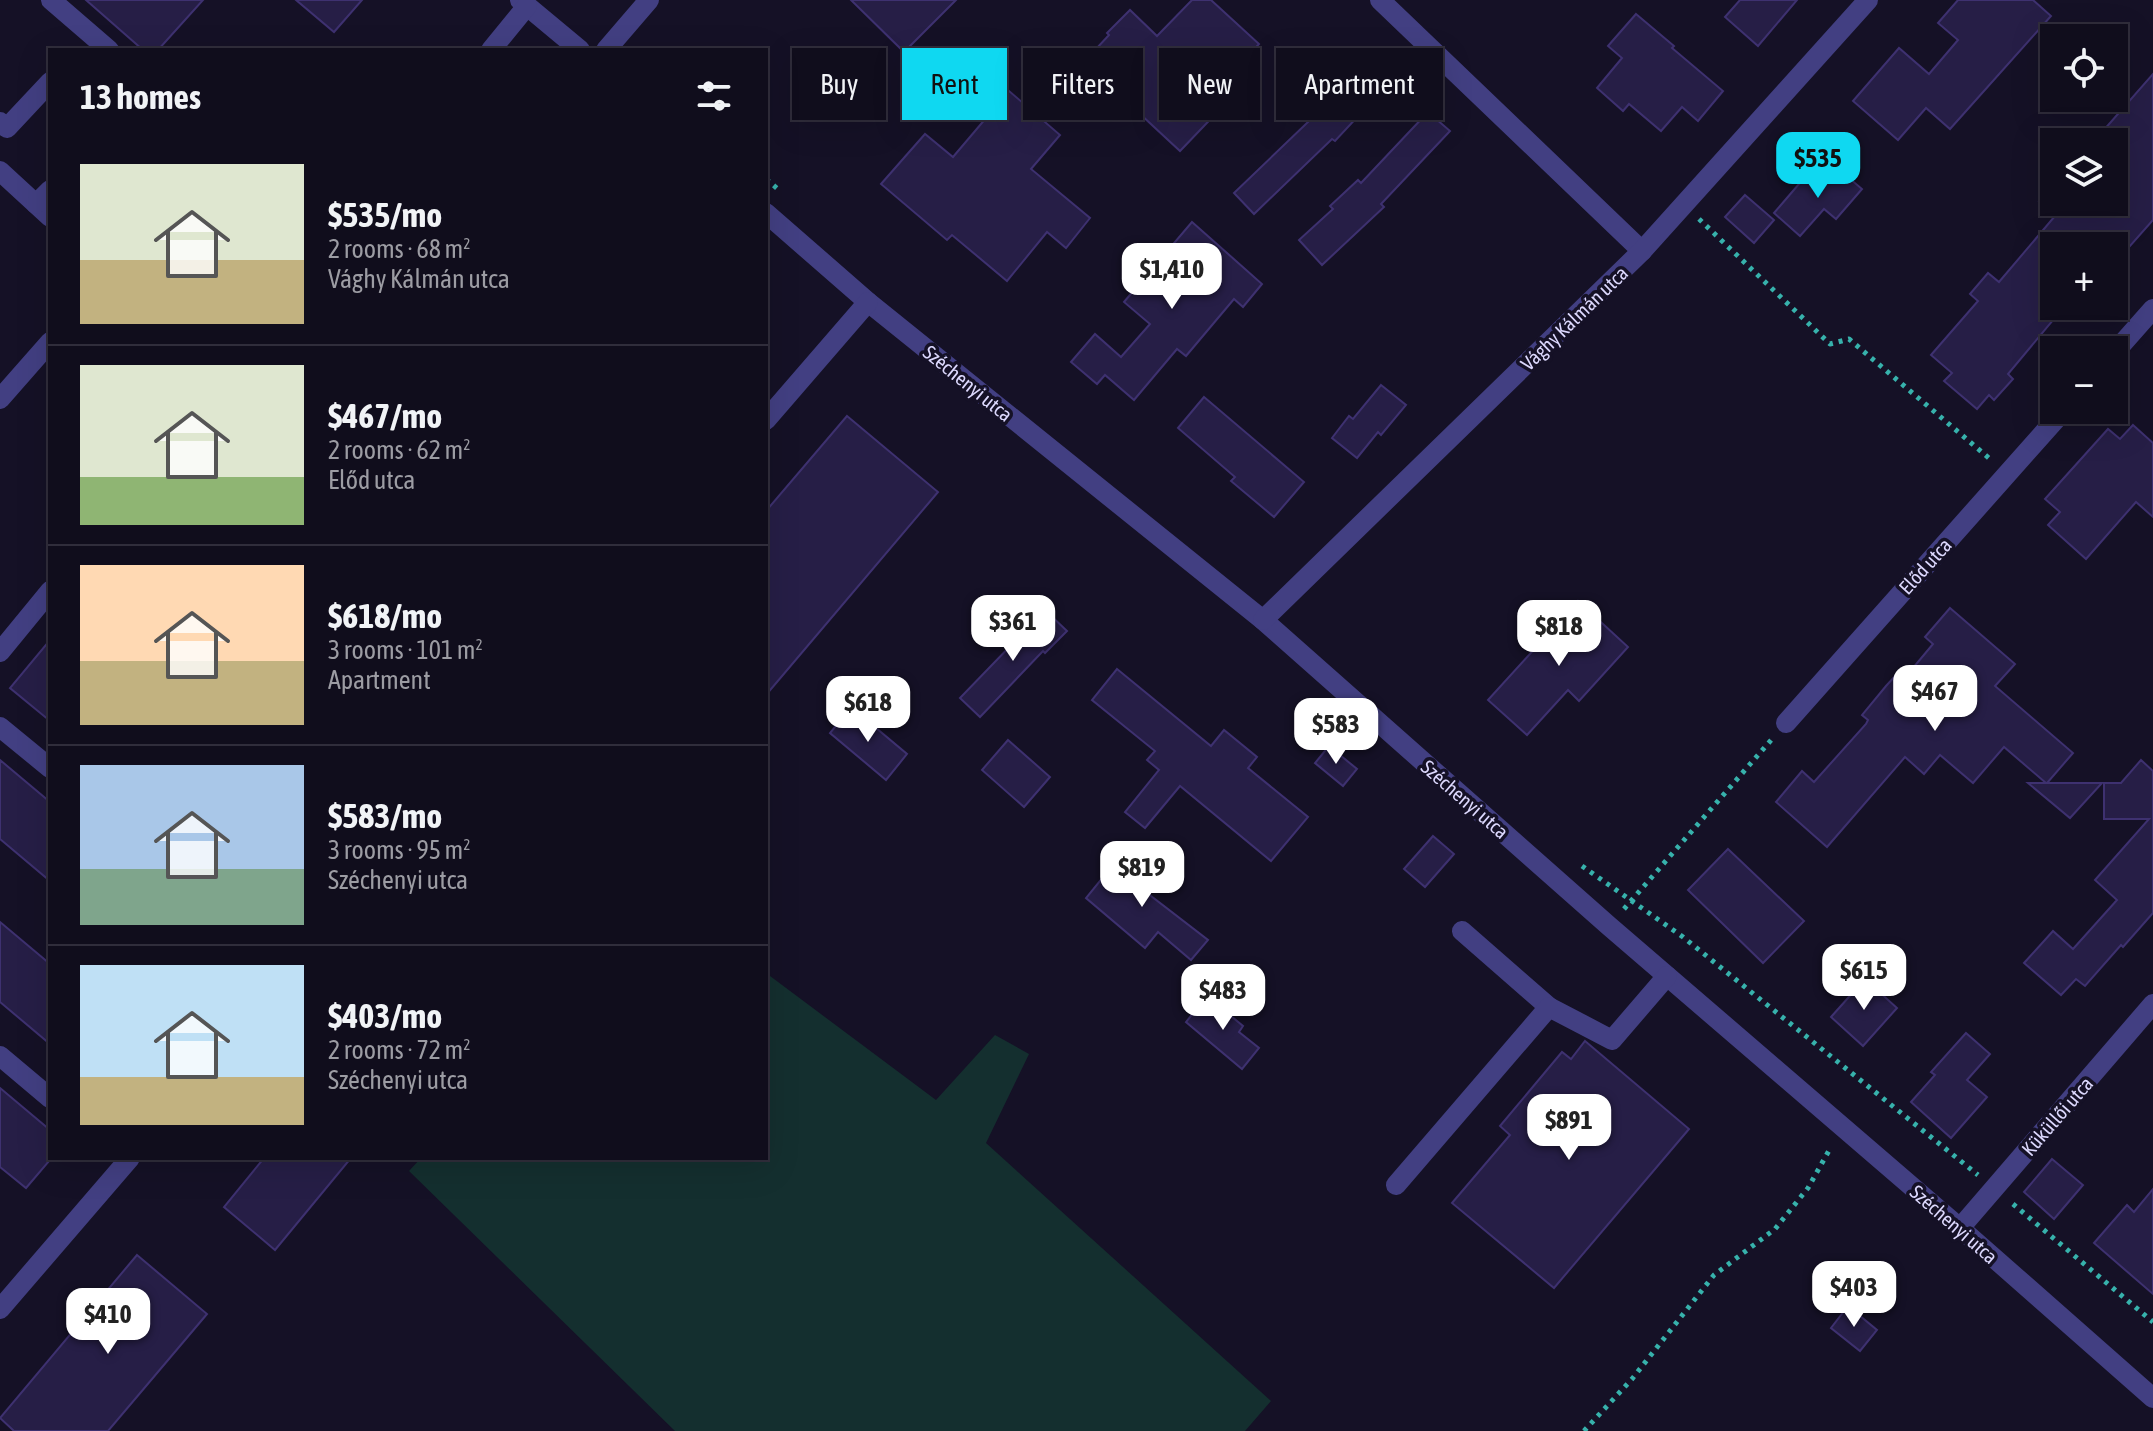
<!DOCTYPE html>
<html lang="en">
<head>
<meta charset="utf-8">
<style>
  body { margin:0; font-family:"Asap Condensed",sans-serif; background:#1e1b29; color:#f1f3f6; height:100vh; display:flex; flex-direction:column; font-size:30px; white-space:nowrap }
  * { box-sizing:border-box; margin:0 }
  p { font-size:26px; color:#9c9ca3 }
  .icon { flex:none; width:44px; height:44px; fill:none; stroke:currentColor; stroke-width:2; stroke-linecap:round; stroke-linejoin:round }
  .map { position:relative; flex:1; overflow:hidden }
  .drawer { position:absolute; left:48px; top:48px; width:720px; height:1112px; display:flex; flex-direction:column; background:#100d1c; border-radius:0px; box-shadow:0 8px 32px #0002,0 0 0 2px #302d3b }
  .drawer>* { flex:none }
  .banner { position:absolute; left:792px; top:48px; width:760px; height:72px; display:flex; gap:16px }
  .controls { position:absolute; left:2040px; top:24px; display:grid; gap:16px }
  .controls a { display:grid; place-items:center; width:88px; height:88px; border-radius:0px; background:#100d1c; box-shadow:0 8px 32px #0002,0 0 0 2px #302d3b; font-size:40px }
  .price { position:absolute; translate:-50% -68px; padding:0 18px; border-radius:16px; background:#fff; color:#222; font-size:26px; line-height:52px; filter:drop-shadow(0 2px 4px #0008) }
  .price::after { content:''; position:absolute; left:50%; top:48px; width:24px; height:18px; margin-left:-12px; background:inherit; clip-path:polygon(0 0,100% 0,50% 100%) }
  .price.on { background:#0fd8f1; color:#111 }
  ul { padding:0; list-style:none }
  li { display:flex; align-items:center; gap:24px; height:200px; padding:0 32px }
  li+li { border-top:2px solid #302d3b }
  li span { display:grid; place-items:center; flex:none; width:224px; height:160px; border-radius:0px; color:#555 }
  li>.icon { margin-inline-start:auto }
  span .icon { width:96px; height:96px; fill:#fffc; stroke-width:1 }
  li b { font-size:34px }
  h2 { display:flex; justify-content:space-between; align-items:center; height:96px; padding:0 32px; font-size:34px }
  .pill { padding:0 28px; border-radius:0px; background:#100d1c; box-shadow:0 8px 32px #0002,0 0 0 2px #302d3b; font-size:28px; line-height:72px }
  .pill.on { background:#0fd8f1; color:#111 }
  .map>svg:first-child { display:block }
  .green { fill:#142f2f }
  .building { fill:#261e46; stroke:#3e3170; stroke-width:2 }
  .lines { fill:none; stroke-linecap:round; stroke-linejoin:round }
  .path { stroke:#37b2ac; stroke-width:5; stroke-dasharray:4 6; stroke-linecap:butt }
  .minor { stroke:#423f82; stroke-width:20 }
  .labels { text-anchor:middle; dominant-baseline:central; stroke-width:7; stroke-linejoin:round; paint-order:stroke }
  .street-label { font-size:20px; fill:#dcd8fd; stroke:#151126 }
</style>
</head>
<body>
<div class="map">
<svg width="2153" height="1431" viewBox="0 0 2153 1431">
  <rect width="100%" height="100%" fill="#151126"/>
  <polygon class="green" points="766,973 936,1100 995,1035 1029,1054 986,1143 1271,1401 1245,1431 675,1431 409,1171 421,1158 766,1158"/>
  <g class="building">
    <polygon points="86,0 203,0 158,50 143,50"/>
    <polygon points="296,0 362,0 334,32"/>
    <polygon points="851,0 956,0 904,52"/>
    <polygon points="1192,0 1211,0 1259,44 1214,92 1226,103 1180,151 1084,62 1109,35 1107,33 1130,10 1157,36"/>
    <polygon points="1740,0 1797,0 1758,46 1725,17"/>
    <polygon points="1958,0 2033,0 2051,16 1950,129 1926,108 1898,140 1853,101 1899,48 1929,74 1958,40 1938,23"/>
    <polygon points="1636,14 1674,46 1672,48 1723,91 1698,121 1682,107 1661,131 1629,104 1623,111 1597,88 1622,58 1608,46"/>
    <polygon points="1363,62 1388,84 1335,141 1332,139 1254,214 1234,193 1308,122"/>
    <polygon points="2153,74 2153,220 2114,264 2114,246 2054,246 2054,319 2008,374 2013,379 1994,400 1989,395 1977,409 1944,381 1952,373 1931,355 1978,301 1970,294 1988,273 1999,282 2055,216 2040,202 2114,202 2114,141 2103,131"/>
    <polygon points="1009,91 1060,135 1031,169 1090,218 1066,248 1047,232 1007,281 952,235 947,240 881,184 925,134 953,157"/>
    <polygon points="1428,112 1450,131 1381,204 1384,207 1322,265 1299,240 1333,209 1330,206 1358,180 1361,183"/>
    <polygon points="1835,166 1862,189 1836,219 1824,209 1800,236 1774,213 1805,177 1817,187"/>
    <polygon points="1745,195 1774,220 1754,243 1725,217"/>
    <polygon points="1192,222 1262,284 1243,307 1234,299 1186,356 1177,349 1134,400 1105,375 1097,384 1071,362 1095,334 1121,357 1150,324 1124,302"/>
    <polygon points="1381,385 1406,405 1381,435 1378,432 1357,458 1332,438 1349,416 1353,419"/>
    <polygon points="1204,397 1304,482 1274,517 1231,481 1235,477 1178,428"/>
    <polygon points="847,416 938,492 766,695 766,511"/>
    <polygon points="2133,425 2153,443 2153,517 2136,502 2086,559 2048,525 2060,512 2045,499 2108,429 2120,439"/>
    <polygon points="1578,601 1628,647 1579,701 1568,690 1527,735 1488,700"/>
    <polygon points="1950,608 2015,664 1995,686 2073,753 2047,783 2102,783 2070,818 2028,783 2046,783 2004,747 1973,783 1940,755 1924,774 1905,757 1827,847 1776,802 1802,771 1814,782 1866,724 1868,720 1862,715 1886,686 1897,674 1903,680 1933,644 1925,637"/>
    <polygon points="1045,610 1067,631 1045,653 1043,651 980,717 960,698"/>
    <polygon points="50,640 50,721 10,688"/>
    <polygon points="1117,669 1211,746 1224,730 1257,757 1248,768 1308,817 1271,861 1180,786 1145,828 1125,812 1159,770 1147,760 1155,751 1092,700"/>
    <polygon points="851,707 907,754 886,780 830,733"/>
    <polygon points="1008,740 1050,777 1024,807 982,770"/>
    <polygon points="1329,746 1357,769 1343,786 1315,763"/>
    <polygon points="0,760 50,802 50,881 0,839"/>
    <polygon points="2141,760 2153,771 2153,913 2123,947 2121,945 2085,986 2076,979 2061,995 2024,963 2053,931 2073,949 2117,900 2095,880 2149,819 2104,819 2104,783 2121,783"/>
    <polygon points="1433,836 1454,854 1425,887 1404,869"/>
    <polygon points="1728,849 1804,921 1763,963 1688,890"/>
    <polygon points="1133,855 1156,873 1142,889 1208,940 1191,960 1158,932 1145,948 1086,898 1113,865 1120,871"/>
    <polygon points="0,922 50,964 50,1044 0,1002"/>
    <polygon points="1865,979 1897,1008 1863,1046 1831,1017"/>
    <polygon points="1207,996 1243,1026 1239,1032 1259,1048 1242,1069 1186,1022"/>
    <polygon points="1966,1033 1990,1054 1967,1080 1987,1097 1951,1138 1911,1102 1935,1075 1931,1072"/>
    <polygon points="1585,1041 1689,1129 1554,1288 1452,1203 1510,1135 1500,1126 1562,1052 1571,1059"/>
    <polygon points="0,1088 50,1130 50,1160 26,1188 0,1167"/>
    <polygon points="264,1158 351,1158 275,1250 224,1207"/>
    <polygon points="2052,1159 2083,1185 2054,1219 2024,1192"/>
    <polygon points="2153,1189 2153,1294 2094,1243 2127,1205 2134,1212"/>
    <polygon points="137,1255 207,1314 108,1431 14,1431 0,1418"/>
    <polygon points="1848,1306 1877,1330 1860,1351 1831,1328"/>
  </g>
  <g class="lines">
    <g class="path">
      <polyline points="766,179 779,190"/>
      <polyline points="1699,219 1830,344 1849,339 1990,459"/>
      <polyline points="1582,866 1683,937 1978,1175"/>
      <polyline points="1624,909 1772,739"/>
      <polyline points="2013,1204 2153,1322"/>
      <polyline points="1584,1431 1632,1379 1714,1275 1775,1229 1808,1188 1831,1147"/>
    </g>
    <g class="minor">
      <polyline points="51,0 109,50"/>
      <polyline points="520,0 580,50"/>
      <polyline points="1380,0 1642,251"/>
      <polyline points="491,50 527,6"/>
      <polyline points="606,50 649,0"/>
      <polyline points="0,122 7,128 50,82"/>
      <polyline points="0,171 50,217"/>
      <polyline points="36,204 50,190"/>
      <polyline points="766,213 868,302 1263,620 1609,926 1960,1228 2153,1398"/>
      <polyline points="2114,353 2153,309"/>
      <polyline points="0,399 50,342"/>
      <polyline points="766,420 868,302"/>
      <polyline points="1263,620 1642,251 1868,0"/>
      <polyline points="0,652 50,591"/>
      <polyline points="1786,723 2064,410"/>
      <polyline points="0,727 50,768"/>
      <polyline points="1462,931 1549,1007"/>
      <polyline points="0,1056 50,1098"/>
      <polyline points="1396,1185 1549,1007 1612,1040 1667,976"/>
      <polyline points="1960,1228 2153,1004"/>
      <polyline points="0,1309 130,1158"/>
    </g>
  </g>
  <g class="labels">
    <g class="street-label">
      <text transform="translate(1574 318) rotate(-44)">Vághy Kálmán utca</text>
      <text transform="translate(968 383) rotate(39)">Széchenyi utca</text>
      <text transform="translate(1925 566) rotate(-48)">Előd utca</text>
      <text transform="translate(1465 799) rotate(41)">Széchenyi utca</text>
      <text transform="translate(2057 1116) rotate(-49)">Küküllői utca</text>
      <text transform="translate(1954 1224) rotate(41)">Széchenyi utca</text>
    </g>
  </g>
</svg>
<div class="controls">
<a><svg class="icon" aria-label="locate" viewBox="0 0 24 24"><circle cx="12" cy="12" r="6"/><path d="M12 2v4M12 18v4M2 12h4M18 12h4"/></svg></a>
<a><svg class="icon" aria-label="layers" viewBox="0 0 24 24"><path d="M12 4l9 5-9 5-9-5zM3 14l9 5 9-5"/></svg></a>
<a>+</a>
<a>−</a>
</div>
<b class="price on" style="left:1818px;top:200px">$535</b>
<b class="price" style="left:1172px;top:311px">$1,410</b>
<b class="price" style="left:1013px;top:663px">$361</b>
<b class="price" style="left:1559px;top:668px">$818</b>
<b class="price" style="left:1935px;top:733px">$467</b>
<b class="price" style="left:868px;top:744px">$618</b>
<b class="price" style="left:1336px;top:766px">$583</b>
<b class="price" style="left:1142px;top:909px">$819</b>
<b class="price" style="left:1864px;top:1012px">$615</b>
<b class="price" style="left:1223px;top:1032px">$483</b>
<b class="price" style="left:1569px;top:1162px">$891</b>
<b class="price" style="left:1854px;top:1329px">$403</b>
<b class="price" style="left:108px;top:1356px">$410</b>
<div class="banner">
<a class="pill">Buy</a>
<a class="pill on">Rent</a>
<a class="pill">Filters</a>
<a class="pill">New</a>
<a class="pill">Apartment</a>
</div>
<section class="drawer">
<h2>13 homes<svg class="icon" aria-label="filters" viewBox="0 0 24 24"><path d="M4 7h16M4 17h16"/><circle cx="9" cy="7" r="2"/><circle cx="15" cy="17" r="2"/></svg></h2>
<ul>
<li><span style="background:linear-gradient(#dfe7d0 60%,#c2b280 0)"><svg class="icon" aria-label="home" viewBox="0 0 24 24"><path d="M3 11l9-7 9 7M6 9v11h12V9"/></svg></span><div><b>$535/mo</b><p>2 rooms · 68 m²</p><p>Vághy Kálmán utca</p></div></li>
<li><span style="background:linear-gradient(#dfe7d0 70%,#8fb573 0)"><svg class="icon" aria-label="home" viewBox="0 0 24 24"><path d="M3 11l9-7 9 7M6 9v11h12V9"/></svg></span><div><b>$467/mo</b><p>2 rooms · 62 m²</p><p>Előd utca</p></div></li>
<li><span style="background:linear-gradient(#ffd9b3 60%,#c2b280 0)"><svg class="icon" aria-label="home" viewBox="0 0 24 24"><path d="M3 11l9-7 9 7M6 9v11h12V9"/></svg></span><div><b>$618/mo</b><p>3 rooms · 101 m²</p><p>Apartment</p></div></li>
<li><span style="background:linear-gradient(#a9c7e8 65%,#7fa58c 0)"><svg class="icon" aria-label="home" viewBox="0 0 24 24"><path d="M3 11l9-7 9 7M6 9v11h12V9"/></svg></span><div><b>$583/mo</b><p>3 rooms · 95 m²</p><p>Széchenyi utca</p></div></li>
<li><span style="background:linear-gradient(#bfe0f5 70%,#c2b280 0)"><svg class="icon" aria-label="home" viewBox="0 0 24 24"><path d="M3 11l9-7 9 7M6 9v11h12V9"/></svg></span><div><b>$403/mo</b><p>2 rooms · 72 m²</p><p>Széchenyi utca</p></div></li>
</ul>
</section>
</div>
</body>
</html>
